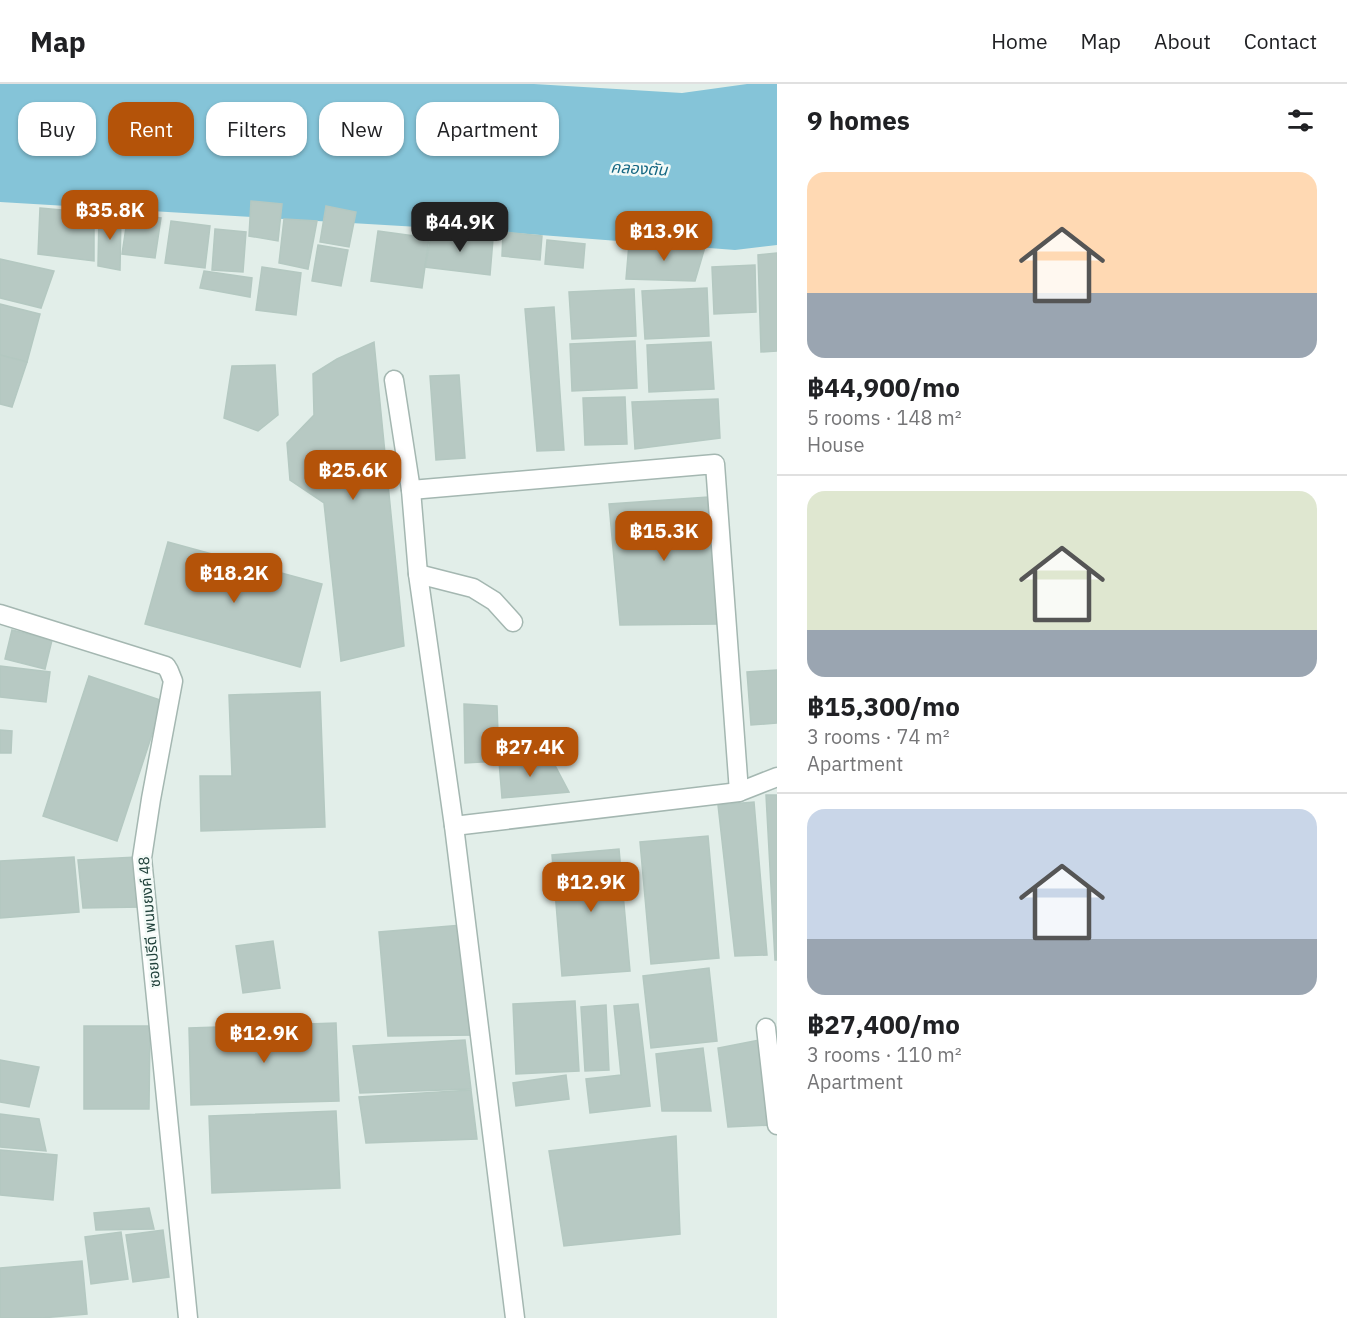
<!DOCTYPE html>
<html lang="en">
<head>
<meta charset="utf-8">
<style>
  body { margin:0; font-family:"IBM Plex Sans","Noto Sans Thai",sans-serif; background:#f2f2f2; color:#202124; height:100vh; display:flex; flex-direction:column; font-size:22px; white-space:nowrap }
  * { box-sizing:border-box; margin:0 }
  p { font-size:20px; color:#757577 }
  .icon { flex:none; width:33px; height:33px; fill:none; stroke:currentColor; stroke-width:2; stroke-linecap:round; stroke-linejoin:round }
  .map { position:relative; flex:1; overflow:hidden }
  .details { display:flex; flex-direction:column; background:#fff; width:570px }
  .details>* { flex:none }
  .top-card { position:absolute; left:18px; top:18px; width:570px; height:54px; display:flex; gap:12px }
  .price { position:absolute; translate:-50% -51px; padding:0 14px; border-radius:12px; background:#b45309; color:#fff; font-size:20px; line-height:39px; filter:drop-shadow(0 2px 3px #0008) }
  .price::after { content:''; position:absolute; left:50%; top:36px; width:18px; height:14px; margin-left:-9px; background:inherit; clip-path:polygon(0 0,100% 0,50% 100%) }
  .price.on { background:#222; color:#fff }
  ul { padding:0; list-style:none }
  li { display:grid; align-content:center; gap:12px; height:318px; padding:0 30px }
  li+li { border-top:2px solid #e0e0e0 }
  li span { display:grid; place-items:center; height:186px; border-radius:18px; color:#555 }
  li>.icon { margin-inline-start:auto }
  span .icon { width:108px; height:108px; fill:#fffc; stroke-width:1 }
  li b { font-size:26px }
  h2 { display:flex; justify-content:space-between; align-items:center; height:72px; padding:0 30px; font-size:26px }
  .chip { padding:0 21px; border-radius:18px; background:#fff; box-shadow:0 2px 4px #0004; font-size:21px; line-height:54px }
  .chip.on { background:#b45309; color:#fff }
  header { display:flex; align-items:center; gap:36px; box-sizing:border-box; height:84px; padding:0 30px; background:#fff; border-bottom:2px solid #e0e0e0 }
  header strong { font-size:28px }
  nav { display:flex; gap:33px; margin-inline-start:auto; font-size:21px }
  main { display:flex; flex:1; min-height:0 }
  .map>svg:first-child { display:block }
  .water { fill:#85c4d8 }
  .building { fill:#b7c9c3; stroke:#b4c8c1; stroke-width:1.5 }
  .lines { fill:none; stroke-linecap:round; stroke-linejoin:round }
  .service-casing { stroke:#a4b7b1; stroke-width:21 }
  .minor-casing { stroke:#a4b7b1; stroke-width:21 }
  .service { stroke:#fff; stroke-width:18 }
  .minor { stroke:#fff; stroke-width:18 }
  .labels { text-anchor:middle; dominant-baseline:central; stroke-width:5; stroke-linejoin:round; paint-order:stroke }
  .street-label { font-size:15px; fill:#20413b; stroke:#f3faf7 }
  .water-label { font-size:16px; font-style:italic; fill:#146783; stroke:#f3faf7 }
</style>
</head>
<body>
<header>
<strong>Map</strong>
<nav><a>Home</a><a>Map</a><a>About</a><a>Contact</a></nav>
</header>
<main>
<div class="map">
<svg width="777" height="1234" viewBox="0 0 777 1234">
  <rect width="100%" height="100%" fill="#e2eee9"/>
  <polygon class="water" points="0,0 534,0 682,9 747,0 777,0 777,161 735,166 503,148 0,118"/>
  <g class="building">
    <polygon points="251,117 282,120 278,157 249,152"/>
    <polygon points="326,122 356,128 349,163 320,158"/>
    <polygon points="40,124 94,129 94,177 38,170"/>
    <polygon points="99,129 121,131 120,186 98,182"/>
    <polygon points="128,130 161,134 155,174 122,170"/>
    <polygon points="284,135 317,137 308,185 279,179"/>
    <polygon points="171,137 210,142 205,184 165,179"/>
    <polygon points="215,145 246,148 243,188 212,186"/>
    <polygon points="378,147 429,154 422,204 371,197"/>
    <polygon points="432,147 493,155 490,191 425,183"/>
    <polygon points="503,148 542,152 540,176 502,172"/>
    <polygon points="547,156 585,160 583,184 545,180"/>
    <polygon points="629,160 705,163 695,197 626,195"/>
    <polygon points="318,161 348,166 341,202 312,197"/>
    <polygon points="777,169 777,267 761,268 758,171"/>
    <polygon points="0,175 54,187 41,224 0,214"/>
    <polygon points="755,181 756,228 714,230 712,183"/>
    <polygon points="262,183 301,189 296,231 256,226"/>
    <polygon points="204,187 252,194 250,213 200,204"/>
    <polygon points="707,204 709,252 645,255 642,207"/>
    <polygon points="634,205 636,252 572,255 569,208"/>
    <polygon points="0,220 40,230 27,278 0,271"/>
    <polygon points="554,223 564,366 537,367 525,225"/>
    <polygon points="635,257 637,304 572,307 570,260"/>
    <polygon points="374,258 404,562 341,577 324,419 290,396 287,359 314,331 313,290 337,275"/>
    <polygon points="711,258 714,305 649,308 647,261"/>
    <polygon points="0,271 27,278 12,323 0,320"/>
    <polygon points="275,281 278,331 258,347 224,334 232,282"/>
    <polygon points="459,291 465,374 436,376 430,292"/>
    <polygon points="625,313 627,360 585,361 583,314"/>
    <polygon points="718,315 720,354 635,365 632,318"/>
    <polygon points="708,413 718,540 620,541 609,420"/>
    <polygon points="168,458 322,500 300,583 145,540"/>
    <polygon points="12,546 52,556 45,585 5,575"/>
    <polygon points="0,582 50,588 46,618 0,613"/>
    <polygon points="777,586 777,639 751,641 747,588"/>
    <polygon points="89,592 163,617 117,757 43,732"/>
    <polygon points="320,608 325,743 201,747 200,692 232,692 229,611"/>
    <polygon points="464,620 497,622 499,677 465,679"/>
    <polygon points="0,646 12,647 11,669 0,669"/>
    <polygon points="550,672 569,708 502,714 499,677"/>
    <polygon points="766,711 777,711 777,876 775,876"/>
    <polygon points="754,718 767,871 735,872 718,721"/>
    <polygon points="708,752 719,874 651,880 640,758"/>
    <polygon points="619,765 630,887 562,892 552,771"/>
    <polygon points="74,773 79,828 0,834 0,777"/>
    <polygon points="137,773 142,823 83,824 78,776"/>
    <polygon points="462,841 476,951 388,952 379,848"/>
    <polygon points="273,857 280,904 243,909 236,862"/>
    <polygon points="709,884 717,957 651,964 643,892"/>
    <polygon points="575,917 579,987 516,990 513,920"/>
    <polygon points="638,920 650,1022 590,1029 586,995 621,991 614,922"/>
    <polygon points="606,921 609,986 585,987 581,923"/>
    <polygon points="336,939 339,1017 191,1021 189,944"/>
    <polygon points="84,942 150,942 149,1025 84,1025"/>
    <polygon points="465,956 471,1005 360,1009 353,962"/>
    <polygon points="760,956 771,1041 728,1043 718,964"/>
    <polygon points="703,964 711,1027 662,1027 656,970"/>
    <polygon points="0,976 39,983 29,1023 0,1018"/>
    <polygon points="566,991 569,1015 516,1022 513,999"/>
    <polygon points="471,1006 477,1055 366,1059 359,1013"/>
    <polygon points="336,1027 340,1104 212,1109 209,1032"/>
    <polygon points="0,1030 39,1035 46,1067 0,1063"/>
    <polygon points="676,1052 680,1150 564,1162 549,1067"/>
    <polygon points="0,1066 57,1071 53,1116 0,1111"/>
    <polygon points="149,1124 154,1145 96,1146 94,1129"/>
    <polygon points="163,1146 169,1193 133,1198 126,1151"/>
    <polygon points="121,1148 128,1195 91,1200 85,1153"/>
    <polygon points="82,1177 87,1230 41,1234 0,1234 0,1184"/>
  </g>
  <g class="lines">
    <g class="service-casing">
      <polyline id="service" points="418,490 473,504 494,517 513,538"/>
    </g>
    <g class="minor-casing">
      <g id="minor">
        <polyline points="394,296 411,406 418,490 454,742 515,1234"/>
        <polyline points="411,406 715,380 739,708"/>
        <polyline points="0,530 166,582 169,587 173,597 151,715 142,774 188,1234"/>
        <polyline points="454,742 739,708 777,693"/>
        <polyline points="766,944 777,1041"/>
      </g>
    </g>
    <use href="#service" class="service"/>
    <use href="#minor" class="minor"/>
  </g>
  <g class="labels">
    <g class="street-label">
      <text transform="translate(149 838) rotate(-95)">ซอยปรีดี พนมยงค์ 48</text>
    </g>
    <g class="water-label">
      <text transform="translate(639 84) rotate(3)">คลองตัน</text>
    </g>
  </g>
</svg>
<b class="price" style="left:110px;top:157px">฿35.8K</b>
<b class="price on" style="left:460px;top:169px">฿44.9K</b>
<b class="price" style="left:664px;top:178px">฿13.9K</b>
<b class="price" style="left:353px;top:417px">฿25.6K</b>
<b class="price" style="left:664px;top:478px">฿15.3K</b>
<b class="price" style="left:234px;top:520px">฿18.2K</b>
<b class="price" style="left:530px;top:694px">฿27.4K</b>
<b class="price" style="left:591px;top:829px">฿12.9K</b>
<b class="price" style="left:264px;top:980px">฿12.9K</b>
<div class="top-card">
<a class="chip">Buy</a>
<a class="chip on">Rent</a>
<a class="chip">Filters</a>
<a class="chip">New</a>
<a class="chip">Apartment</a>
</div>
</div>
<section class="details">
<h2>9 homes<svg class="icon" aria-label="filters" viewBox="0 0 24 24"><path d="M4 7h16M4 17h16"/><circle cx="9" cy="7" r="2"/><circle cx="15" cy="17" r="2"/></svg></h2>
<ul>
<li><span style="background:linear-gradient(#ffd9b3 65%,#9aa5b1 0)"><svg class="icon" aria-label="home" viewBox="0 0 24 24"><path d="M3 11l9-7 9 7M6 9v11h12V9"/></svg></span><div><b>฿44,900/mo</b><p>5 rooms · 148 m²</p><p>House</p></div></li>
<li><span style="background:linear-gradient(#dfe7d0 75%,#9aa5b1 0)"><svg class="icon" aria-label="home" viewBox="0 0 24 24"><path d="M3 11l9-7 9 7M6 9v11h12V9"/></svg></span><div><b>฿15,300/mo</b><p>3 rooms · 74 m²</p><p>Apartment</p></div></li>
<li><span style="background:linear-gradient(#c9d6e8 70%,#9aa5b1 0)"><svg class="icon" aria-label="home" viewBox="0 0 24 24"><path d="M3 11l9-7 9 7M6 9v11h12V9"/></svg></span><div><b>฿27,400/mo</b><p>3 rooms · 110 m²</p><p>Apartment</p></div></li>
</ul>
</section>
</main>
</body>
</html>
